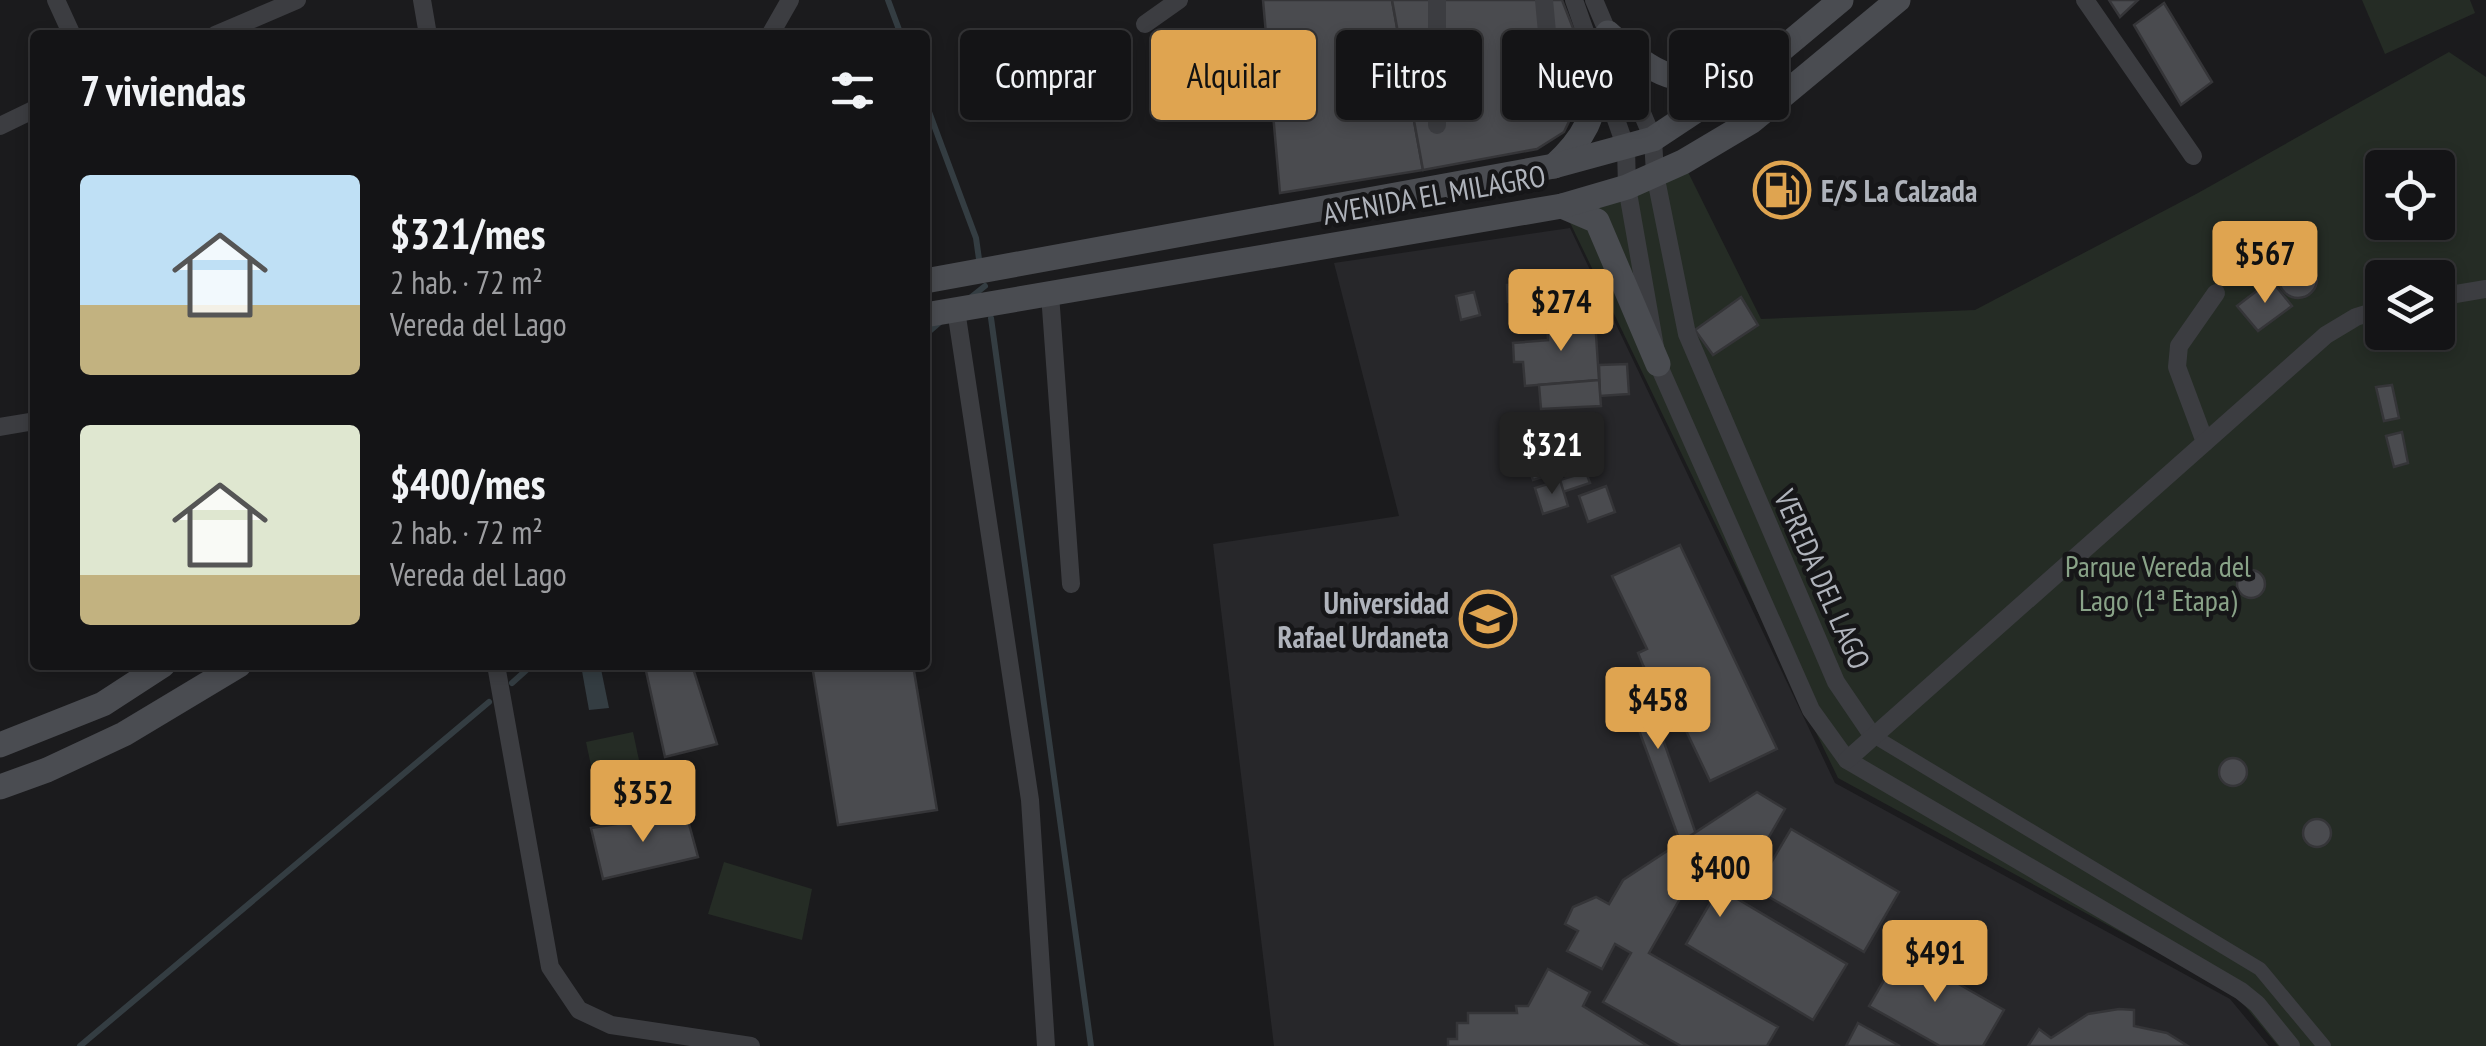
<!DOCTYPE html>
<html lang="es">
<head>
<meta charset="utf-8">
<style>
  body { margin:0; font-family:"PT Sans Narrow",sans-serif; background:#1d1d1f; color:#f1f3f6; height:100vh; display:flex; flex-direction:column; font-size:38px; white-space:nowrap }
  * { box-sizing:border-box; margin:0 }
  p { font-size:32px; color:#9d9ea1 }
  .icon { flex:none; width:55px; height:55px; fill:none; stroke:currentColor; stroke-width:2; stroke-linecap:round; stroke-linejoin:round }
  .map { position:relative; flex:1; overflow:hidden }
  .drawer { position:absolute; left:30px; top:30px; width:900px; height:640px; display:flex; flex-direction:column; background:#141416; border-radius:10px; box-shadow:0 5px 15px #0003,0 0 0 2px #333335 }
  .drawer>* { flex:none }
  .banner { position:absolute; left:960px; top:30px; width:950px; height:90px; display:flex; gap:20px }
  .buttons { position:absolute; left:2365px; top:150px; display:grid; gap:20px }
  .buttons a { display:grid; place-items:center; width:90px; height:90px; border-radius:10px; background:#141416; box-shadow:0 5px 15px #0003,0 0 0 2px #333335; font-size:50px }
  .price { position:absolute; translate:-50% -85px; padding:0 22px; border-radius:10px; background:#dfa450; color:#111; font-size:32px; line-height:65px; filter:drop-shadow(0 2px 5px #0008) }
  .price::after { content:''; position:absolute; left:50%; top:60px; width:30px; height:22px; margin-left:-15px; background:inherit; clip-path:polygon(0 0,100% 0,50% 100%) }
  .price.active { background:#222; color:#fff }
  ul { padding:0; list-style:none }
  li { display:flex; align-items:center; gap:30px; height:250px; padding:0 50px }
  li span { display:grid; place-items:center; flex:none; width:280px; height:200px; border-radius:10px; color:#555 }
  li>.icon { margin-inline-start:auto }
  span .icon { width:120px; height:120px; fill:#fffc; stroke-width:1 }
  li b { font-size:42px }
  h2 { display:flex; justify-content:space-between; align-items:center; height:120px; padding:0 50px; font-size:42px }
  .chip { padding:0 35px; border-radius:10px; background:#141416; box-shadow:0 5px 15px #0003,0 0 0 2px #333335; font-size:35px; line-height:90px }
  .chip.active { background:#dfa450; color:#111 }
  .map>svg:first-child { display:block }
  .built { fill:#27272a }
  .green { fill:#252c25; fill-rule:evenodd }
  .water { fill:#343d42 }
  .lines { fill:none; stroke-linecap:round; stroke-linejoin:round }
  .stream { stroke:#343d42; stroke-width:6 }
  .building { fill:#4a4b4f; stroke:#353538; stroke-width:2.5 }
  .pedestrian { stroke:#3c3d41; stroke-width:14 }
  .minor { stroke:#3c3d41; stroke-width:18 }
  .secondary { stroke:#4a4c51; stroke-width:25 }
  .labels { text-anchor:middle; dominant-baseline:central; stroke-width:9; stroke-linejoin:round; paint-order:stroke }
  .poi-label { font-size:30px; font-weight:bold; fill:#afb3bb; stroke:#161618; text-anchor:start }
  .street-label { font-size:30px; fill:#afb3bb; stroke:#161618 }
  .park-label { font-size:30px; fill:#89a388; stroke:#161618 }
</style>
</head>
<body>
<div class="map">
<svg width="2486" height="1046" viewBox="0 0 2486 1046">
  <rect width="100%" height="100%" fill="#1b1b1d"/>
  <polygon class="built" points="1570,228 1835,783 2230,999 2269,1046 1274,1046 1213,544 1399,516 1334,263"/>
  <g class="green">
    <polygon points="2362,0 2470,0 2475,13 2385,54"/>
    <path d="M2449,52L2486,77V1046H2278L2236,995L1838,778L1562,206L1683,162L1761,319L1975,310L2198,193ZM2382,168H2438V222H2382ZM2382,278H2438V332H2382Z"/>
    <polygon points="633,732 640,765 593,775 586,742"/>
    <polygon points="724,862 812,889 802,940 708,914"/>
  </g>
  <polygon class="water" points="601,669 609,708 589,710 582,671"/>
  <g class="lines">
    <g class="stream">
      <polyline points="888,0 901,35"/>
      <polyline points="925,101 976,238 979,259"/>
      <polyline points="970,298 985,286"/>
      <polyline points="991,318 1091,1046"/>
      <polyline points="925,335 940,322"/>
      <polyline points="512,683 532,665"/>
      <polyline points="80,1046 489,702"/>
    </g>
  </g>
  <g class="building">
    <polygon points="1263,0 1392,0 1423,170 1280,193"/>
    <polygon points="1392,0 1562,0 1582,51 1583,69 1573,113 1564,132 1537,149 1423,170"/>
    <polygon points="2109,0 2138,0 2120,17"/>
    <polygon points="2164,3 2212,82 2181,105 2134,25"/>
    <circle cx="2298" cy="279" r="19"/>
    <polygon points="1577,272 1577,278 1586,277 1588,292 1593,291 1596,311 1545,318 1543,304 1558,302 1555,275"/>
    <polygon points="2271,280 2292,306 2258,331 2237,306"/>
    <polygon points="1555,281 1558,298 1508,302 1507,285"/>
    <polygon points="1474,292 1480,315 1461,320 1456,296"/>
    <polygon points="1741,297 1758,325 1713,355 1695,330"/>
    <polygon points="1531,306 1533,317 1516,318 1514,308"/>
    <polygon points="1595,319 1599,380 1525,386 1523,362 1514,362 1513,343 1548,340 1547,322"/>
    <polygon points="1627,364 1629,394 1600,396 1599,365"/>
    <polygon points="1599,380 1601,406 1541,409 1539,385"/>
    <polygon points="2392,385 2399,418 2384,421 2376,387"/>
    <polygon points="2402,432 2408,463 2394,467 2386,436"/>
    <polygon points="1560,451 1566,470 1533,480 1526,461"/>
    <polygon points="1586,472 1590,483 1563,492 1560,480"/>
    <polygon points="1560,480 1568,506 1543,514 1535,488"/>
    <polygon points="1606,486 1615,512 1588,522 1579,496"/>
    <polygon points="1680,545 1777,749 1710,781 1660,676 1651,681 1647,675 1638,653 1647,649 1612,576"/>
    <circle cx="2251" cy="584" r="14"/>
    <polygon points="667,665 692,665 717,744 665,757 646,671"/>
    <polygon points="812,665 913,665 937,810 838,825"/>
    <polygon points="1644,667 1651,681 1644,685 1696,834 1681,844 1620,679"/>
    <circle cx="2233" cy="772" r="14"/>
    <polygon points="1757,792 1785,809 1755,861 1768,868 1791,829 1899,892 1864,952 1743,882 1737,892 1697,869 1649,953 1778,1027 1767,1046 1681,1046 1603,1002 1631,953 1615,944 1602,969 1567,951 1578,931 1565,924 1573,907 1596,897 1609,904 1623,880"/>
    <polygon points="686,813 698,857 603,879 591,828"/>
    <circle cx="2317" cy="833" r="14"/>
    <polygon points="1719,888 1847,964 1813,1020 1686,944"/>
    <polygon points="1901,951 2004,1010 1983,1046 1940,1046 1869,1006"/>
    <polygon points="1548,969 1590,992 1583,1006 1648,1046 1448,1046 1448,1039 1457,1039 1457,1023 1468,1023 1468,1013 1517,1013 1516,1006 1528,1006"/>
    <polygon points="2119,1009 2134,1010 2134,1026 2167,1033 2188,1046 2028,1046 2039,1029 2051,1038 2088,1014"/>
    <polygon points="1858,1023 1900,1046 1846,1046"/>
  </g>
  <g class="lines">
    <polyline class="pedestrian" points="1872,735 2260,969 2324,1046"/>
    <g class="minor">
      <polyline points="56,0 72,35"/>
      <polyline points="422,0 428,35"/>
      <polyline points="1437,0 1437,125"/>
      <polyline points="1544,0 1552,86"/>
      <polyline points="1574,0 1626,148 1627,187 1658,364 1811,710 1847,760 2241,991 2257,1004 2291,1046"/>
      <polyline points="1594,0 1653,139 1655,174 1687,334 1836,682 1872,735"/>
      <polyline points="2085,0 2193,156"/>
      <polyline points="1145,24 1179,0"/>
      <polyline points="215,35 297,0"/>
      <polyline points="770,35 790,0"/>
      <polyline points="0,126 35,109"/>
      <polyline points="1050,294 1071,584"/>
      <polyline points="2438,297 2486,289"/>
      <polyline points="956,310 1030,800 1046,1046"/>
      <polyline points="0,427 35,421"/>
      <polyline points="2205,442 2177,367 2179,346 2216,293"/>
      <polyline points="496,665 550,967 579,1010 611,1025 751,1046"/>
      <polyline points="1847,760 2326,335 2356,317 2382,309"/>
    </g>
    <g class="secondary">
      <path d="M1608,33C1656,77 1676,88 1742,73"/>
      <path d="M1554,166C1587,136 1592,118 1601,76"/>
      <polyline points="1562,206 1597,221 1658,364"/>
      <polyline points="925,281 1554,166 1653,139 1757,70 1841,0"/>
      <polyline points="925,315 1562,206 1627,187 1683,162 1752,121 1898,0"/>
      <polyline points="0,745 103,704 163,665"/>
      <polyline points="0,787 47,770 124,734 239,665"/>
    </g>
  </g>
  <defs>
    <g id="fuel-ring" transform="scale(2.875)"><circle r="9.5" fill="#161618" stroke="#dfa450" stroke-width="1.5"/><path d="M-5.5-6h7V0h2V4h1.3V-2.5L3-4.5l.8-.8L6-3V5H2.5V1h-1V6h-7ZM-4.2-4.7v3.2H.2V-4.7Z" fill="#dfa450"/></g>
    <g id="university-ring" transform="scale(2.875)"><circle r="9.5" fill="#161618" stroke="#dfa450" stroke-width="1.5"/><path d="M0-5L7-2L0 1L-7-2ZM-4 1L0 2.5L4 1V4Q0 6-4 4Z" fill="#dfa450"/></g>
  </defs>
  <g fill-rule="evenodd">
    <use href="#fuel-ring" x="1782" y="190"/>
    <use href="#university-ring" x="1488" y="619"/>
  </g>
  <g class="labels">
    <g class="poi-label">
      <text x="1821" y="190">E/S La Calzada</text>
      <text x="1449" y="602" text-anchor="end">Universidad<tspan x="1449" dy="34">Rafael Urdaneta</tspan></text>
    </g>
    <g class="street-label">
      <text transform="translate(1434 194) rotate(-10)">AVENIDA EL MILAGRO</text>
      <text transform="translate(1823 579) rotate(66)">VEREDA DEL LAGO</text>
    </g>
    <g class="park-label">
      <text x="2158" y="565">Parque Vereda del<tspan x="2158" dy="34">Lago (1ª Etapa)</tspan></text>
    </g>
  </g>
</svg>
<div class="buttons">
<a><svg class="icon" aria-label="locate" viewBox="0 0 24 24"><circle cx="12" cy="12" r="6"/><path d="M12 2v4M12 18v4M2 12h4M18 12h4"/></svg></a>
<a><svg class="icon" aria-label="layers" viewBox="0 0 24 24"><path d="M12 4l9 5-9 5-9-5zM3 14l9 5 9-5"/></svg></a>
</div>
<b class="price" style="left:2265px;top:306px">$567</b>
<b class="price" style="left:1561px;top:354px">$274</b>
<b class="price active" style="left:1552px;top:497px">$321</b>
<b class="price" style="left:1658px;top:752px">$458</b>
<b class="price" style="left:643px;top:845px">$352</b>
<b class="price" style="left:1720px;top:920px">$400</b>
<b class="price" style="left:1935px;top:1005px">$491</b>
<div class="banner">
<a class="chip">Comprar</a>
<a class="chip active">Alquilar</a>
<a class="chip">Filtros</a>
<a class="chip">Nuevo</a>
<a class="chip">Piso</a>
</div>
<section class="drawer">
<h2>7 viviendas<svg class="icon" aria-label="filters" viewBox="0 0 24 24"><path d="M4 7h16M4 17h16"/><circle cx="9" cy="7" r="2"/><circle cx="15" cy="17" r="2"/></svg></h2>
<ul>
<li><span style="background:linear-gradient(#bfe0f5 65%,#c2b280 0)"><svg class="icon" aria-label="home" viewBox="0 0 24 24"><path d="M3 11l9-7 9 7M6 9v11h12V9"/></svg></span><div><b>$321/mes</b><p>2 hab. · 72 m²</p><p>Vereda del Lago</p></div></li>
<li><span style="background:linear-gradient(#dfe7d0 75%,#c2b280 0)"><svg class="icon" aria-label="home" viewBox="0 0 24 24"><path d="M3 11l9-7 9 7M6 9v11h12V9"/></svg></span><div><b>$400/mes</b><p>2 hab. · 72 m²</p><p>Vereda del Lago</p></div></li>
</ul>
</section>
</div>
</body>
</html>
